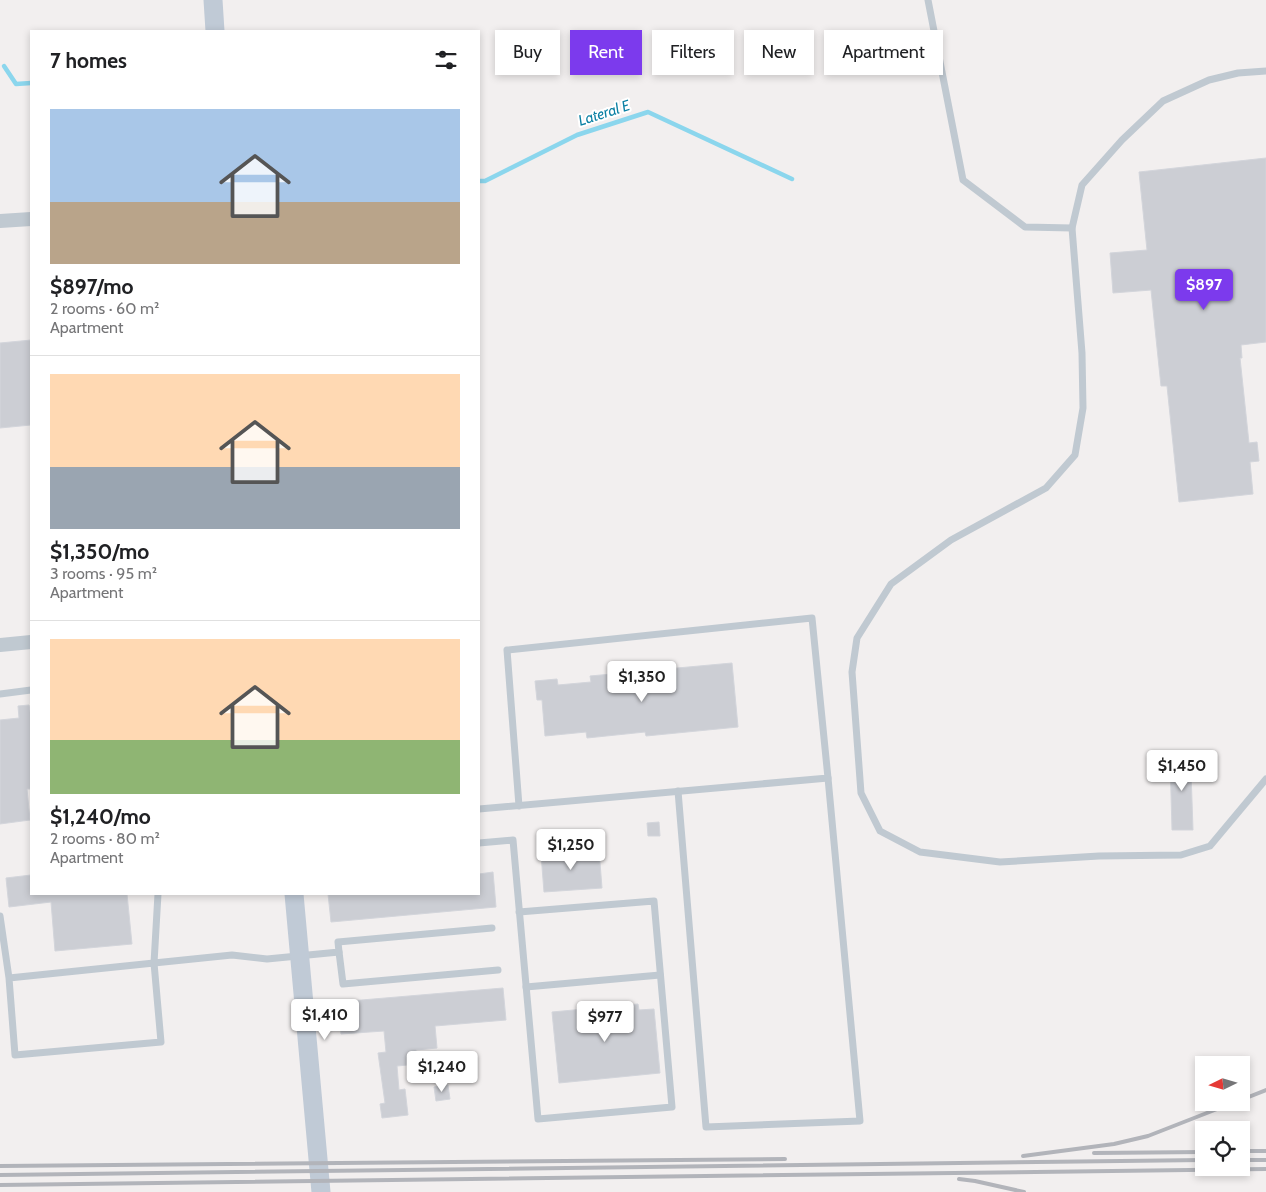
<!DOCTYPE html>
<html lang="en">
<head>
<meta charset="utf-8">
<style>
  body { margin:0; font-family:Cabin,sans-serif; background:#f2f2f2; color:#202124; height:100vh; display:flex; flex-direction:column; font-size:19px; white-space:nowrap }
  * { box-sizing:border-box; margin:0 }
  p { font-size:16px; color:#757577 }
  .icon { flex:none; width:28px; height:28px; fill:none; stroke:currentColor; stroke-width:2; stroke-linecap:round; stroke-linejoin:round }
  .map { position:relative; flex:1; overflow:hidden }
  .sheet { position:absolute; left:30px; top:30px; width:450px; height:865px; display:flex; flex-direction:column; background:#fff; border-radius:0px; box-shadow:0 2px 8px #0003 }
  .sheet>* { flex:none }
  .banner { position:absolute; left:495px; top:30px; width:475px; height:45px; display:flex; gap:10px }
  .needle { width:32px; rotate:265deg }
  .controls { position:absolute; left:1195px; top:1056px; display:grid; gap:10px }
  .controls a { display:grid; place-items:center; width:55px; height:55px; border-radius:0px; background:#fff; box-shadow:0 2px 8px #0003; font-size:25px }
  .price { position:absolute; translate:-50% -42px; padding:0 11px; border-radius:5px; background:#fff; color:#222; font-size:16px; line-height:32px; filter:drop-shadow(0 1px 2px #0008) }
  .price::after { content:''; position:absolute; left:50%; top:30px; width:15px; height:11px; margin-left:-8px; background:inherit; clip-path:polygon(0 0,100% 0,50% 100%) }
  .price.active { background:#7c3aed; color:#fff }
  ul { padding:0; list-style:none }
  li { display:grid; align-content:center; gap:10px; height:265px; padding:0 20px }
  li+li { border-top:1px solid #e0e0e0 }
  li span { display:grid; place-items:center; height:155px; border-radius:0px; color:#555 }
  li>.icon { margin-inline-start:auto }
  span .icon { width:90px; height:90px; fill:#fffc; stroke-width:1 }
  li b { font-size:21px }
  h2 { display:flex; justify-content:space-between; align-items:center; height:60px; padding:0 20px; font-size:21px }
  .tag { padding:0 18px; border-radius:0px; background:#fff; box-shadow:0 2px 8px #0003; font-size:18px; line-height:45px }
  .tag.active { background:#7c3aed; color:#fff }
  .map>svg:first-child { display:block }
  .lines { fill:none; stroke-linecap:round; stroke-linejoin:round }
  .stream { stroke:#8bd6ed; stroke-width:4.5 }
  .building { fill:#ccced4; stroke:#d3d5db }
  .lane { stroke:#c0c9d1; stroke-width:7 }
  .street { stroke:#c0c9d1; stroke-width:14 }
  .secondary { stroke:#c0cad6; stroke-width:19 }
  .rail { stroke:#b2b4ba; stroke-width:4 }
  .labels { text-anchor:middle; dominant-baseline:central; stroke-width:4; stroke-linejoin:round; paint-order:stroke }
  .water-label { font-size:15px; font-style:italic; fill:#0b80a4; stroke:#fff }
</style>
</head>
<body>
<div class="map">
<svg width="1266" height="1192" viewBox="0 0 1266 1192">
  <rect width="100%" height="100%" fill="#f2efef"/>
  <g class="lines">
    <g class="stream">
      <polyline points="4,66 16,84 31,83"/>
      <polyline points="479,181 485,181 577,135 648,112 792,179"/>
    </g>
  </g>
  <g class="building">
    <polygon points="1266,158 1266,342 1241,345 1242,358 1240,358 1249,443 1257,442 1259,461 1250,462 1253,494 1179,502 1167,386 1161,386 1151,290 1113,293 1110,253 1147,250 1139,172"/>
    <polygon points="31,340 31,425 0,428 0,343"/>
    <polygon points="732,663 738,727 646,736 645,732 587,738 586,732 545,736 542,700 537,700 535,681 557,679 558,685 591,682 590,676"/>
    <polygon points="29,705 31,716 31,789 27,789 30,820 0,824 0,720 19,718 18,706"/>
    <polygon points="1196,757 1197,772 1191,772 1193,830 1172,830 1170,758"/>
    <polygon points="659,822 660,836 648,836 647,823"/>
    <polygon points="599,850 602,888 544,892 541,854"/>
    <polygon points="493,872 496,907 331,922 328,894 479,894 479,874"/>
    <polygon points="31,875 31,894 127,894 132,944 55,951 51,902 9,907 6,878"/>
    <polygon points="503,988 506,1020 435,1026 437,1048 416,1050 418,1064 397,1066 399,1090 405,1089 408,1115 382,1118 380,1104 385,1103 378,1053 386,1052 384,1031 341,1034 338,1002"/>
    <polygon points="638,1004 639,1010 654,1009 660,1073 559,1083 552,1012"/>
    <polygon points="448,1085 450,1099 436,1101 434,1087"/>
  </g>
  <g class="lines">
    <g class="lane">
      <polyline points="928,0 963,180 1025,227 1072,228"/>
      <polyline points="1266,71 1238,73 1209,80 1163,101 1122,140 1082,185 1072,228 1082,353 1083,408 1075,455 1046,488 951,540 891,584 857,638 852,672 861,793 880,831 920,852 1000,862 1099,856 1181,855 1210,846 1266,779"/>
      <polyline points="0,694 31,690"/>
      <polyline points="678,791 706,1127 860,1121 828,778"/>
      <polyline points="479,809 828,778 812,618 507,650 519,806"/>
      <polyline points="479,843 513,840 538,1119 672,1107 654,901 519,912"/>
      <polyline points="158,894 154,963 232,955 267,959 339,952 338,942 492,928"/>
      <polyline points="0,916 9,978 154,963 161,1042 15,1055 9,978"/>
      <polyline points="339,952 343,984 498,970"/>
      <polyline points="526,987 660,975"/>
    </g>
    <g class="street">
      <polyline points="0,221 31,219"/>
      <polyline points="0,645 31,642"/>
    </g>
    <g class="secondary">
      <polyline points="213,0 215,31"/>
      <polyline points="294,894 321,1192"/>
    </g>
    <g class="rail">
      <polyline points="1241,1100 1266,1090"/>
      <polyline points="1241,1151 1266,1151"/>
      <polyline points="1094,1153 1204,1152"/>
      <polyline points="1023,1156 1114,1144 1148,1136 1235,1102"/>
      <polyline points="1241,1160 1266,1160"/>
      <polyline points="0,1166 785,1159"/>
      <polyline points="0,1175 1204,1160"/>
      <polyline points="959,1179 975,1181 1024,1192"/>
      <polyline points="0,1185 1266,1169"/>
    </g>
  </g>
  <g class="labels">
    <g class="water-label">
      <text transform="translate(604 113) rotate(-18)">Lateral E</text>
    </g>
  </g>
</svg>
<div class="controls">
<a><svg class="needle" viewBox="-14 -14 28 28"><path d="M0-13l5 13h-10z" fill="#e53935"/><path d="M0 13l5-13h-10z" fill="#757577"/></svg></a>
<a><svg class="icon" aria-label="locate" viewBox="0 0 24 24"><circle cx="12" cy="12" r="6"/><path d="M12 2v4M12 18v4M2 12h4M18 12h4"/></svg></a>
</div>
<b class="price active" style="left:1204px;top:311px">$897</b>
<b class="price" style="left:642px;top:703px">$1,350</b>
<b class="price" style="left:1182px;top:792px">$1,450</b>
<b class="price" style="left:571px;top:871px">$1,250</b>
<b class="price" style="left:325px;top:1041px">$1,410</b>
<b class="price" style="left:605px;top:1043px">$977</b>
<b class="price" style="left:442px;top:1093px">$1,240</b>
<div class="banner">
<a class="tag">Buy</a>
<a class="tag active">Rent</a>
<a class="tag">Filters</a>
<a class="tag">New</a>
<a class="tag">Apartment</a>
</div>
<section class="sheet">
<h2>7 homes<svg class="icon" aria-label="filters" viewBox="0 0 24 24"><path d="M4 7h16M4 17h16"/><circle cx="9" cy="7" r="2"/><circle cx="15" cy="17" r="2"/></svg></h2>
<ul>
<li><span style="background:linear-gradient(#a9c7e8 60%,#b9a48a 0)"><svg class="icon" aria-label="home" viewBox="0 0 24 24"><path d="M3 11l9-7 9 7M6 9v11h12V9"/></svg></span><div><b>$897/mo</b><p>2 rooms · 60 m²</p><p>Apartment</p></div></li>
<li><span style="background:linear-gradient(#ffd9b3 60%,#9aa5b1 0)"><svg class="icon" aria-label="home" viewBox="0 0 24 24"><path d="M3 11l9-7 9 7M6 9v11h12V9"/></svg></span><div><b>$1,350/mo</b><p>3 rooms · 95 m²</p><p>Apartment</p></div></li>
<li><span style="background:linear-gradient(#ffd9b3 65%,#8fb573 0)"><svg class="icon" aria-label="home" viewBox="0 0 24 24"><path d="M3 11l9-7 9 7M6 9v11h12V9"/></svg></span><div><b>$1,240/mo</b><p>2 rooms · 80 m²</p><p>Apartment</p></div></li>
</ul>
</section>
</div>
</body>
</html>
